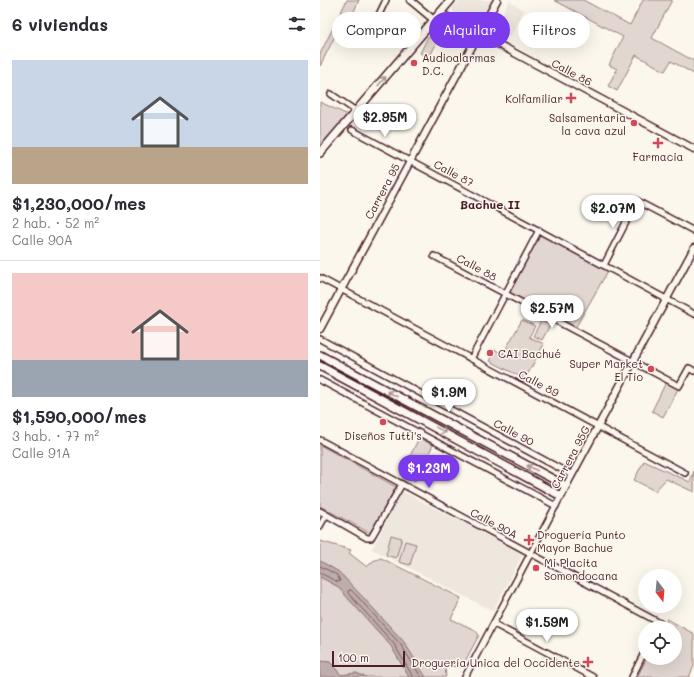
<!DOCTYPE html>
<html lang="es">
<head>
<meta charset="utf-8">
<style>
  body { margin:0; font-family:Mali,sans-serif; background:#f7f7f7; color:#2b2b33; height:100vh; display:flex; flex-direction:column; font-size:15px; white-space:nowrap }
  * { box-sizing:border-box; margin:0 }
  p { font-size:13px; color:#7c7c81 }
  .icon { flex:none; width:22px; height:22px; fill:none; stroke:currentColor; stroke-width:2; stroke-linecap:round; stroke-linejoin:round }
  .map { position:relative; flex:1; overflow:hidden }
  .details { display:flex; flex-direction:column; background:#fff; width:320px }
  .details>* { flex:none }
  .top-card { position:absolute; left:12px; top:12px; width:302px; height:36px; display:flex; gap:8px }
  .needle { width:26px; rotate:164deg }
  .buttons { position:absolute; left:318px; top:569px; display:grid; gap:8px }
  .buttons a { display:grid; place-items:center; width:44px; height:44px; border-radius:50%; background:#fff; box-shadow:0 4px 16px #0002; font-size:20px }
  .scale { position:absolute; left:12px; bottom:10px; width:73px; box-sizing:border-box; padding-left:4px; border:2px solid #4a1f2b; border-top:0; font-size:11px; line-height:14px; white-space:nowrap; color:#4a1f2b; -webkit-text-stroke:3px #fbf7ec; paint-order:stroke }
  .price { position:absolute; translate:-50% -34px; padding:0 9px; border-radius:14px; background:#fff; color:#222; font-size:13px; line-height:26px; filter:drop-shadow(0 1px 2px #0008) }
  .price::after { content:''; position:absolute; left:50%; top:24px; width:12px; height:9px; margin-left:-6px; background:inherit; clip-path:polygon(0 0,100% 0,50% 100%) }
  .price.selected { background:#7c3aed; color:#fff }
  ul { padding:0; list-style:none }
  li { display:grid; align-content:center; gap:8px; height:212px; padding:0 12px }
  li+li { border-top:1px solid #e1e1e2 }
  li span { display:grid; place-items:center; height:124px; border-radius:0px; color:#555 }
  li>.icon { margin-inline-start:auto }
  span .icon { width:72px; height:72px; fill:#fffc; stroke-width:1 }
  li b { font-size:17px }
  h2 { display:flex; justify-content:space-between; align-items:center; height:48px; padding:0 12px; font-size:17px }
  .chip { padding:0 14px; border-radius:18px; background:#fff; box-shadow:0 4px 16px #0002; font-size:14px; line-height:36px }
  .chip.selected { background:#7c3aed; color:#fff }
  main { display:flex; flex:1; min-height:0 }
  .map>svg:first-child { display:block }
  .built { fill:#eee7de }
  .green { fill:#e2d7d0; stroke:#967b7e }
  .water { fill:#bfadaa; stroke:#907477 }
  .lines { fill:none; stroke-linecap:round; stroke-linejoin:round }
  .shore { stroke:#79585e; stroke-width:1 }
  .minor-casing { stroke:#4a1f2b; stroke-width:8 }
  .tertiary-casing { stroke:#4a1f2b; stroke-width:9 }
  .secondary-casing { stroke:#4a1f2b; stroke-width:10 }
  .minor { stroke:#fbf7ec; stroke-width:5 }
  .tertiary { stroke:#fbf7ec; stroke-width:6 }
  .secondary { stroke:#fbf7ec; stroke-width:7 }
  .oneway { stroke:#ab9695 }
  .poi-dot { fill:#d1495b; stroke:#fbf7ec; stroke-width:1.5 }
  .labels { text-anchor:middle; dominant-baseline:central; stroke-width:3; stroke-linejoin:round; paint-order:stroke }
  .poi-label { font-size:11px; fill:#4a1f2b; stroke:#fbf7ec; text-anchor:start }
  .street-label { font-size:11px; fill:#4a1f2b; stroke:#fbf7ec }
  .neighbourhood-label { font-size:12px; font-weight:bold; fill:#4a1f2b; stroke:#fbf7ec }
</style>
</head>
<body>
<main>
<section class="details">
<h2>6 viviendas<svg class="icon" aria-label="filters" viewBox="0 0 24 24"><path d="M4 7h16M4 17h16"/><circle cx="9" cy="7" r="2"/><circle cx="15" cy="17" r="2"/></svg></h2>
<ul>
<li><span style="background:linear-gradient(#c9d6e8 70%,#b9a48a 0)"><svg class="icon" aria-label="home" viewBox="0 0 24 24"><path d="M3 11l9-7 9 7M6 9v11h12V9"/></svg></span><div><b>$1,230,000/mes</b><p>2 hab. · 52 m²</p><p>Calle 90A</p></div></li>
<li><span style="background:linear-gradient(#f6c9c9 70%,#9aa5b1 0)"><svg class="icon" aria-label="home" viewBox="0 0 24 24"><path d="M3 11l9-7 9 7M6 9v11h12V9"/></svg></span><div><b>$1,590,000/mes</b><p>3 hab. · 77 m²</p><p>Calle 91A</p></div></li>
</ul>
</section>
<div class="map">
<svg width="374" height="677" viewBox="0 0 374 677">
  <rect width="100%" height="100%" fill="#fbf7ec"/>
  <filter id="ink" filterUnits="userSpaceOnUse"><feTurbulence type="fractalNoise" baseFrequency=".025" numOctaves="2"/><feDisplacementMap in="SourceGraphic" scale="8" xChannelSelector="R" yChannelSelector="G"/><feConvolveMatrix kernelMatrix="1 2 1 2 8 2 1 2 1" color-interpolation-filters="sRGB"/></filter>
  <g filter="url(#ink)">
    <g class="built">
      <polygon points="139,0 170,0 172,1 161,23 157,25 134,13 132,8"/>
      <polygon points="189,1 204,10 190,37 174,29"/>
      <polygon points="82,491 203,554 173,611 52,549"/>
    </g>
    <g class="green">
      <polygon points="27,0 39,0 30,20 47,29 45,35 21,24 0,66 0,54"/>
      <polygon points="234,0 263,0 310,25 323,0 352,0 332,38 374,61 374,74 351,61 345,71 316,55 297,91 288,86 297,69 289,65 303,37"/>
      <polygon points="108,37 117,42 109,58 100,53"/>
      <polygon points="0,102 28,115 0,149"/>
      <polygon points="220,231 289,269 254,330 185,294"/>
      <polygon points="202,320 215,326 209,337 224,344 205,379 170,361 175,350 183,354"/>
      <polygon points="221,321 230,325 222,340 213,336"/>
      <polygon points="347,380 359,387 343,417 332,411"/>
      <polygon points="99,438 113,445 95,481 81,474"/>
      <polygon points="0,445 76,487 50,533 0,506"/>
      <polygon points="324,461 370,482 374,471 374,492 346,479 335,491 314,480"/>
      <polygon points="71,535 82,538 76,558 66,555"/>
      <polygon points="0,541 31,550 29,553 47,567 53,561 61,558 141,598 131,619 155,630 159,635 142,667 125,666 126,677 105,677 84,642 19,572 0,561"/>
      <polygon points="85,541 96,544 90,565 79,562"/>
      <polygon points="0,577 17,586 71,646 89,677 46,677 36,673 21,675 10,662 0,661"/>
      <polygon points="347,619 374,634 374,666 369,677 317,677 327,658 355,658 355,628 343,628"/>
    </g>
    <g class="water">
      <polygon points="0,561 19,572 40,594 84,642 106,677 89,677 71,646 17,586 0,577"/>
      <polygon points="0,661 10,662 21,675 36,673 46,677 0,677"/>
    </g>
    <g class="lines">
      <g class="shore">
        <polyline points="0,566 17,575 20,581 18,582 0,573"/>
        <polyline points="93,677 74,644 28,593 29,590 31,590 37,596 81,645 101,677"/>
      </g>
      <g class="minor-casing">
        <g id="minor">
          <polyline points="48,37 66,0"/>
          <polyline points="11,94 36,111"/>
          <polyline points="32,130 374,314"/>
          <polyline points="114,256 359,386 369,368 374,371"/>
          <polyline points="284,265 317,201 374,231"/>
          <polyline points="0,278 365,473"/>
          <polyline points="0,339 252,475"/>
          <polyline points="151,359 219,230"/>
          <polyline points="0,380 236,506"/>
          <polyline points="0,440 340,623 337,628"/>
          <polyline points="0,511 47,538 51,538 82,484"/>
          <polyline points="0,526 6,515"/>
          <polyline points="174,624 273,677"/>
          <polyline points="145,677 241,496"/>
          <polyline points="312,677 325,651"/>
        </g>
      </g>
      <g class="tertiary-casing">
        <g id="tertiary">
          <polyline points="90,0 114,20"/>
          <polyline points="120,13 374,149"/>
          <polyline points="0,329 177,0"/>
          <polyline points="246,486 374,248"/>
        </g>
      </g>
      <g class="secondary-casing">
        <g id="secondary">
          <polyline points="0,153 131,0"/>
          <polyline points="0,355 246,486 241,496 0,366"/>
        </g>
      </g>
      <use href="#minor" class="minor"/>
      <use href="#tertiary" class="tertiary"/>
      <use href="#secondary" class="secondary"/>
    </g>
    <defs><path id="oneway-shaft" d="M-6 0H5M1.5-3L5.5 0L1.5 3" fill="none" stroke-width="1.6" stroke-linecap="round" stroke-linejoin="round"/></defs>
    <g class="oneway">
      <use href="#oneway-shaft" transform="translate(62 81) rotate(-49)"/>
      <use href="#oneway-shaft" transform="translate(72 394) rotate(-152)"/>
      <use href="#oneway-shaft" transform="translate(121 430) rotate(29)"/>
      <use href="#oneway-shaft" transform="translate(212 468) rotate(-152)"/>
    </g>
  </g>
  <g class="poi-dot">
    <circle cx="94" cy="63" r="4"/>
    <path d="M249 92h4v4h4v4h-4v4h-4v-4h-4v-4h4z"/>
    <circle cx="314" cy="123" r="4"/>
    <path d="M336 137h4v4h4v4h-4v4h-4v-4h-4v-4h4z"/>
    <circle cx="170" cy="353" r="4"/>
    <circle cx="331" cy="369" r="4"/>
    <circle cx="63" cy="422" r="4"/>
    <path d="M207 534h4v4h4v4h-4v4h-4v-4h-4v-4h4z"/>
    <circle cx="216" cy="568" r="4"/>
    <path d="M266 656h4v4h4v4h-4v4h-4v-4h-4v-4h4z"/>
  </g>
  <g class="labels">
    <g class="poi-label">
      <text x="102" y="57">Audioalarmas<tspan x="102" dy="13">D.C.</tspan></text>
      <text x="243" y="98" text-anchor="end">Kolfamiliar</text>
      <text x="306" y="117" text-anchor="end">Salsamentaria<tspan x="306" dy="13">la cava azul</tspan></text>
      <text x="338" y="156" text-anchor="middle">Farmacia</text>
      <text x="178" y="353">CAI Bachué</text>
      <text x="323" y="363" text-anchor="end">Super Market<tspan x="323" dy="13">El Tio</tspan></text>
      <text x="63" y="435" text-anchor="middle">Diseños Tutti's</text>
      <text x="217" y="534">Droguería Punto<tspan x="217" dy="13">Mayor Bachue</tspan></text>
      <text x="224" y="562">Mi Placita<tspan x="224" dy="13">Somondocana</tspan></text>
      <text x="260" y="662" text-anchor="end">Droguería Unica del Occidente</text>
    </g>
    <g class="street-label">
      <text transform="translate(252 72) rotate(28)">Calle 86</text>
      <text transform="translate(134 173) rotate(28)">Calle 87</text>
      <text transform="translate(62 191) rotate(-62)">Carrera 95</text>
      <text transform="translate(157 267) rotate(28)">Calle 88</text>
      <text transform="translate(219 383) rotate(28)">Calle 89</text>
      <text transform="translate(194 432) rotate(28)">Calle 90</text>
      <text transform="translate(250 457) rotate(-62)">Carrera 95G</text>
      <text transform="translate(174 523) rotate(28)">Calle 90A</text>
    </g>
    <g class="neighbourhood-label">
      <text x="170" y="204">Bachue II</text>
    </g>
  </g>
</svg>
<div class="buttons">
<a><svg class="needle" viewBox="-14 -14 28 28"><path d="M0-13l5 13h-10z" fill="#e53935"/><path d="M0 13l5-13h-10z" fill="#7c7c81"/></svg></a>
<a><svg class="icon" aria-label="locate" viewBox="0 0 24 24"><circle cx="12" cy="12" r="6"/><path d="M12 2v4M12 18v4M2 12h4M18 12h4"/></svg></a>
</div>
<div class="scale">100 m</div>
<b class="price" style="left:65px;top:138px">$2.95M</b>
<b class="price" style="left:293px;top:229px">$2.07M</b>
<b class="price" style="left:232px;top:329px">$2.57M</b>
<b class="price" style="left:129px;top:413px">$1.9M</b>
<b class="price selected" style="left:109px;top:489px">$1.23M</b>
<b class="price" style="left:227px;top:643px">$1.59M</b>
<div class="top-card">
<a class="chip">Comprar</a>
<a class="chip selected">Alquilar</a>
<a class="chip">Filtros</a>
</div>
</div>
</main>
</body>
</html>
